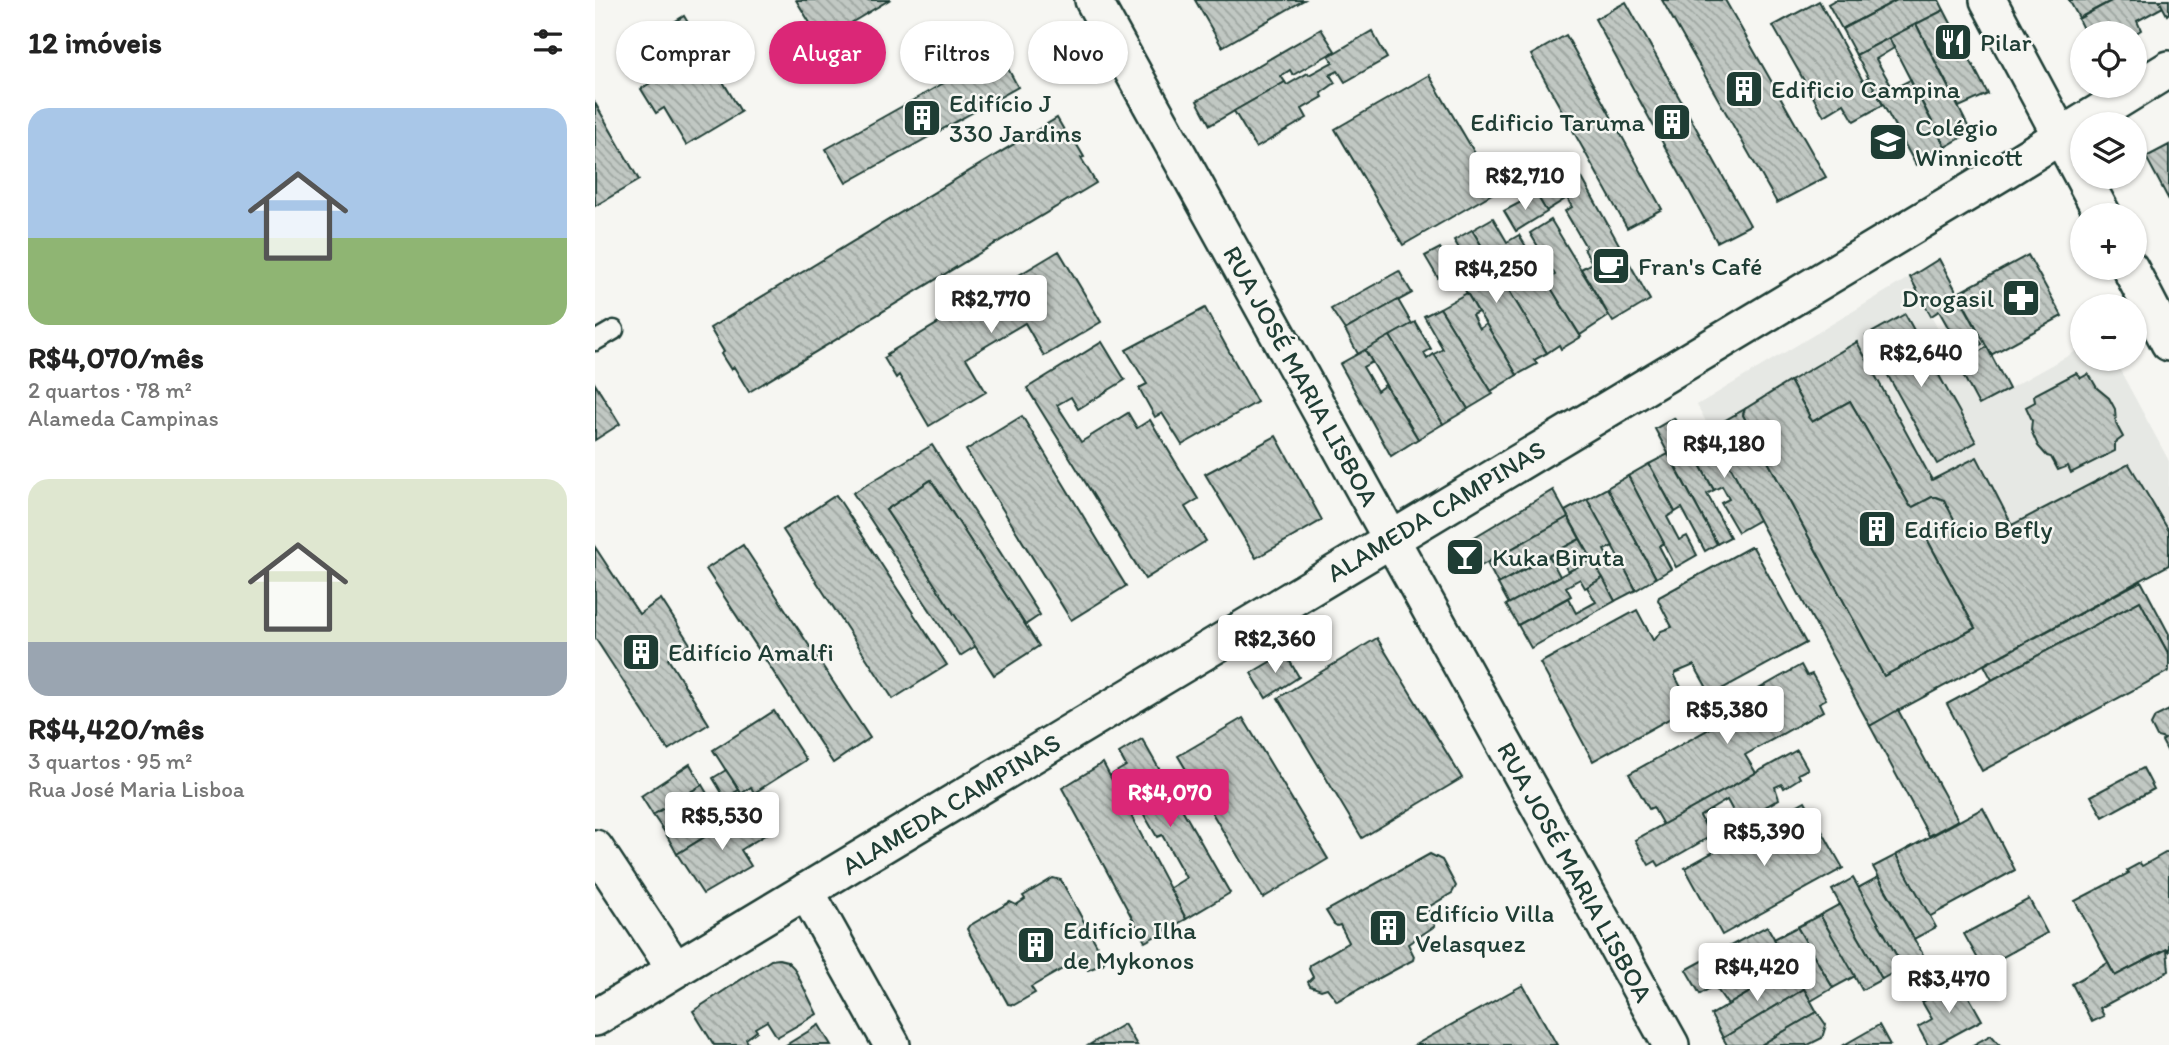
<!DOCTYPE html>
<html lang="pt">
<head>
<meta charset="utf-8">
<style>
  body { margin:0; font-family:Itim,sans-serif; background:#f2f2f2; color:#222; height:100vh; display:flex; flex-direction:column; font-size:26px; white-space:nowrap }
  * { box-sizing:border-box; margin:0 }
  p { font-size:23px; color:#767676 }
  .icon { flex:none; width:38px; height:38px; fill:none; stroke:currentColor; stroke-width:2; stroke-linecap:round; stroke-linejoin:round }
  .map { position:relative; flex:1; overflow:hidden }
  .details { display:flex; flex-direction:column; background:#fff; width:595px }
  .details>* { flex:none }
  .hud { position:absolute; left:21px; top:21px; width:665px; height:63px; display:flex; gap:14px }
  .tools { position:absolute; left:1475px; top:21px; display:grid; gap:14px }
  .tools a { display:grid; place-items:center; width:77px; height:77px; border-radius:50%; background:#fff; box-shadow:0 2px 5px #0004; font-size:35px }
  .price { position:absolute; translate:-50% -60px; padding:0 16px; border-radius:7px; background:#fff; color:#222; font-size:23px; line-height:46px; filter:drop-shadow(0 2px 4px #0008) }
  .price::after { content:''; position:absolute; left:50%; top:42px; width:21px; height:16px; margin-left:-10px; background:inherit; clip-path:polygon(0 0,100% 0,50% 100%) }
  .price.selected { background:#db2777; color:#fff }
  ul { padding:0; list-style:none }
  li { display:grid; align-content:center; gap:14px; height:371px; padding:0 28px }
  li span { display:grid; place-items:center; height:217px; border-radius:21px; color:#555 }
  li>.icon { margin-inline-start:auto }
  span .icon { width:126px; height:126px; fill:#fffc; stroke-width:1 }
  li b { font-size:30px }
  h2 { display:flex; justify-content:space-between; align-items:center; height:84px; padding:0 28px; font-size:30px }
  .tag { padding:0 24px; border-radius:32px; background:#fff; box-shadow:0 2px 5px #0004; font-size:24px; line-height:63px }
  .tag.selected { background:#db2777; color:#fff }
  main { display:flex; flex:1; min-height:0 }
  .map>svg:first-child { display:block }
  .built { fill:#e6e8e4 }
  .building { fill:url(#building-back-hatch); stroke:#1f3d34; stroke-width:2 }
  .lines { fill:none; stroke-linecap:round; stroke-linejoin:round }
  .lane-casing { stroke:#1f3d34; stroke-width:23 }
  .street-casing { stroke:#1f3d34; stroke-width:40 }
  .lane { stroke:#f6f6f2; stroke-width:18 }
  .street { stroke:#f6f6f2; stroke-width:35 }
  .labels { text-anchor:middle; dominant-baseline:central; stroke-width:5; stroke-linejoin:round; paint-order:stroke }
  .poi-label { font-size:26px; fill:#1f3d34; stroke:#f6f6f2; text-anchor:start }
  .street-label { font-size:26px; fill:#1f3d34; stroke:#f6f6f2 }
</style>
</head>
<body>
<main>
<section class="details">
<h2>12 imóveis<svg class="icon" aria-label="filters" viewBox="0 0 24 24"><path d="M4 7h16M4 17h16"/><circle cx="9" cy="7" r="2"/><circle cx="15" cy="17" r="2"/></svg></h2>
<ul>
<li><span style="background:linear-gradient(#a9c7e8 60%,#8fb573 0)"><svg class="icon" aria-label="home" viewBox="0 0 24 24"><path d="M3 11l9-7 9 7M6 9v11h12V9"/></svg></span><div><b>R$4,070/mês</b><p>2 quartos · 78 m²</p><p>Alameda Campinas</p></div></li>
<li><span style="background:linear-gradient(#dfe7d0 75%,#9aa5b1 0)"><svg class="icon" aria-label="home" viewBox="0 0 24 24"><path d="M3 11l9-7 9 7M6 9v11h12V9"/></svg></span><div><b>R$4,420/mês</b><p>3 quartos · 95 m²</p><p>Rua José Maria Lisboa</p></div></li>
</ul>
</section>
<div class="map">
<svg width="1574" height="1045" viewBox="0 0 1574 1045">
  <defs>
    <pattern id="building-back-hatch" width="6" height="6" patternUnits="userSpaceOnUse" patternTransform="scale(1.75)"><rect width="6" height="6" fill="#c1c8c3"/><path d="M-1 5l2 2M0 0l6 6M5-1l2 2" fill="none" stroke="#9ca49f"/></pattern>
  </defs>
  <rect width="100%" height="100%" fill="#f6f6f2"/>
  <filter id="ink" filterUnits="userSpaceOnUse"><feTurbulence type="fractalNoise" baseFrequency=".0143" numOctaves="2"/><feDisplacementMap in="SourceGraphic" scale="14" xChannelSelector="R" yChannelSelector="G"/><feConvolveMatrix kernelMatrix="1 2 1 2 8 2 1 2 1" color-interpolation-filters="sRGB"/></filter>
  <g filter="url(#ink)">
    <polygon class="built" points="1315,277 1384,405 1487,348 1488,359 1519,359 1574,461 1574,565 1275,726 1102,405"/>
    <g class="building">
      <polygon points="201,0 294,0 226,41"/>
      <polygon points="600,0 709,0 627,47"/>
      <polygon points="1067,0 1130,0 1231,177 1182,203"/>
      <polygon points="1240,0 1302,0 1247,29 1233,4"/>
      <polygon points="1302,0 1344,0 1349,10 1261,55 1247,29"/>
      <polygon points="1474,0 1518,0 1484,18"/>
      <polygon points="1518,0 1564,0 1568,7 1542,21 1546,30 1540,34 1490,33 1483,19"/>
      <polygon points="1564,0 1574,0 1574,13 1572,15"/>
      <polygon points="1224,1 1268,81 1274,78 1288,105 1259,121 1249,104 1229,116 1178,26"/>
      <polygon points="1031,2 1155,225 1122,242 1000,19"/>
      <polygon points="1349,10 1393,94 1364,107 1321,24"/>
      <polygon points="89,16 146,112 91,145 69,108 61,113 46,89 55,83 35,49"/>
      <polygon points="1321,24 1376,132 1350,147 1294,38"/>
      <polygon points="726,29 740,51 698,75 695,70 686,76 690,82 615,125 602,101"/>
      <polygon points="777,31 792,58 750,82 743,71 735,75 740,83 726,93 728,97 707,109 712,118 661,148 639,111 690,82 692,85 713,73 714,75 738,62 734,56"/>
      <polygon points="971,35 1067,209 1032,228 936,55"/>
      <polygon points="1294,38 1299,48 1281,59 1298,89 1315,80 1350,147 1321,165 1261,55"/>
      <polygon points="404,52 423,87 251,183 231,149"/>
      <polygon points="834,75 902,191 808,245 740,129"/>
      <polygon points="0,103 44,180 0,206"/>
      <polygon points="462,118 476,142 479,140 489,157 486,158 501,183 154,392 139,367 136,370 126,354 129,352 115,328"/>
      <polygon points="1574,145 1574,200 1551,157"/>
      <polygon points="983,171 1055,300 1018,322 986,269 997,263 989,249 991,247 970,211 977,207 972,198 951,211 941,194"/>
      <polygon points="941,194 952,212 921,231 909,211"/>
      <polygon points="898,218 912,242 924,235 986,337 966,349 964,345 952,353 877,230"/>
      <polygon points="956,220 1014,316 985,335 951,280 960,275 935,233"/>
      <polygon points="877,230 952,353 939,360 942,364 922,375 854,264 868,255 859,240"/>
      <polygon points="845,248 857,270 843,278 830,256"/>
      <polygon points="464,251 506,322 449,356 430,323 371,358 391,392 334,426 304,375 301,378 289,358 293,356 292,354"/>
      <polygon points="1433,255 1467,316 1396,355 1363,293"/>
      <polygon points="1344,259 1385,335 1382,337 1387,344 1377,350 1380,354 1392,347 1414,389 1384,405 1346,334 1354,329 1344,311 1336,316 1315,277"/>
      <polygon points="804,271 817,293 750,330 736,309"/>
      <polygon points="872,293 883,312 877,315 884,329 891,324 922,375 896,391 845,308"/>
      <polygon points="803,300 817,324 763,354 750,330"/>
      <polygon points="610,308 662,402 587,445 567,413 560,417 544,388 552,384 531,350"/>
      <polygon points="845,308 898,394 873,409 839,354 848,349 829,316"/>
      <polygon points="1310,314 1381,442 1342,464 1271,336"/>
      <polygon points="820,322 836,349 829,353 832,359 839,354 873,409 848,424 795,336"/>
      <polygon points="795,336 848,424 823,439 770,350"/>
      <polygon points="507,342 530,380 483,409 476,397 462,405 486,442 533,413 542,428 555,420 603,499 590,507 611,541 550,579 432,388"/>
      <polygon points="1262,342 1337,480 1382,457 1417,525 1534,464 1574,531 1574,565 1275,726 1115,429 1150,409 1148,415 1161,439 1169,440 1180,435 1183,442 1167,450 1169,454 1289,676 1380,628 1332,539 1353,531 1359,523 1349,500 1337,497 1318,507 1315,506 1255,401 1217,422 1213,417 1214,415 1195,381"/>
      <polygon points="770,350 777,362 768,367 782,391 790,385 823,439 796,456 745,364"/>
      <polygon points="1481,373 1486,378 1493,374 1495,376 1502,388 1514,398 1520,409 1521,424 1528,437 1520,443 1520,451 1476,473 1473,466 1463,470 1456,457 1452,456 1443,446 1436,430 1437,420 1431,407 1440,402 1439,395"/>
      <polygon points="1195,381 1214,415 1213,417 1217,422 1255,401 1315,506 1318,507 1337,497 1341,497 1349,500 1359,519 1359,523 1353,531 1332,539 1380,628 1289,676 1169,454 1167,450 1183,442 1182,439 1180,435 1169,440 1161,439 1148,415 1150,409"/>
      <polygon points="0,384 25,424 0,440"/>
      <polygon points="427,416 531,586 476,620 371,450"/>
      <polygon points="1079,418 1119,490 1112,494 1135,537 1122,544 1060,429"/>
      <polygon points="1116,430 1164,520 1143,532 1126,503 1134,499 1127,486 1119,490 1093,443"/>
      <polygon points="681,436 727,520 661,558 610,474"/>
      <polygon points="337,445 445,615 430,625 336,480 291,510 381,646 365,656 258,493"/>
      <polygon points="1073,454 1122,544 1110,551 1087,508 1080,512 1054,464"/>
      <polygon points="1054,464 1080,512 1072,517 1084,540 1092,536 1102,555 1081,567 1033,476"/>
      <polygon points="1033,476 1069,543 1064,546 1076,569 1061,578 1012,488"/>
      <polygon points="336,480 444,646 399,675 291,510"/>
      <polygon points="1012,488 1061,578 1041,590 992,499"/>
      <polygon points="958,490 973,517 870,575 856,551"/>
      <polygon points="241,495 352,665 298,699 188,530"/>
      <polygon points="992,499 1018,546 1009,550 1019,569 1027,564 1041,590 1020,601 970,511"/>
      <polygon points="973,517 985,539 903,584 892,563"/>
      <polygon points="985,539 997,559 973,572 962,551"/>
      <polygon points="148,545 275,738 238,763 111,569"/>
      <polygon points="0,547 44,614 66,599 95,644 73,659 114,724 73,750 0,638"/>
      <polygon points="1155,547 1158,547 1211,643 1116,695 1099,665 1080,673 1080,676 1096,706 1094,708 998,761 945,663 1042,610 1058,640 1061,638 1066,631 1077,627 1063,600 1064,597"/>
      <polygon points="954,556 965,576 914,604 903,584"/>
      <polygon points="997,559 1008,578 990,588 985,579 971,587 976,596 923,625 911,605"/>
      <polygon points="1008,578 1020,601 936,648 923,625 973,598 981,613 1001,602 992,587"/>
      <polygon points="1546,581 1574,634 1574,655 1545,601 1397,680 1389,665"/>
      <polygon points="1545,601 1574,655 1574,671 1387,771 1352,704"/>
      <polygon points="782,638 867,778 767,838 683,698"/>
      <polygon points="690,653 704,677 671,698 656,673"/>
      <polygon points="1206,665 1212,676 1217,674 1231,699 1224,703 1228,711 1150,755 1161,773 1068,825 1058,807 1054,809 1034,774 1128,721 1123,712"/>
      <polygon points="1303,710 1363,820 1334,836 1275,726"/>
      <polygon points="1574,710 1574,754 1567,741 1570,739 1562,737 1556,725 1560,717"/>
      <polygon points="179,711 211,760 159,793 156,787 146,794 118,750"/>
      <polygon points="648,718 733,859 668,898 583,756"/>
      <polygon points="547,739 635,893 591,919 575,888 591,878 567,835 562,837 537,794 527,799 514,776 531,766 524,753"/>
      <polygon points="1202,750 1213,769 1203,774 1205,778 1189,788 1187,784 1180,787 1184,799 1144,822 1132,800 1105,816 1116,836 1064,866 1061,861 1054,865 1040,840"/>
      <polygon points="508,763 591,919 550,942 467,788"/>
      <polygon points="95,764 107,785 58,815 46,796"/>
      <polygon points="1548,768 1559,789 1508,817 1496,796"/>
      <polygon points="131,770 144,790 130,798 118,778"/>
      <polygon points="107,785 119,805 71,834 58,815"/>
      <polygon points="144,790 152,802 134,815 125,801"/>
      <polygon points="1210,801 1248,868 1127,935 1090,868"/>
      <polygon points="119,805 130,824 82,854 71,834"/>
      <polygon points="1388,808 1420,870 1334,917 1301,855"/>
      <polygon points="156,809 173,833 146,850 156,866 108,894 82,854"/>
      <polygon points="1574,851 1574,951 1572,949 1520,976 1480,901 1534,873 1532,870 1545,863 1547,866"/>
      <polygon points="835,854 847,860 861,886 857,893 832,908 840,926 813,944 819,956 818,960 742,1001 732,988 726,990 715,986 713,982 718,977 714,969 715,965 754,942 745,925 742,926 739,924 731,911"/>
      <polygon points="1301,855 1341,927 1319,939 1278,867"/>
      <polygon points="1283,877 1329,956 1308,967 1263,888"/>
      <polygon points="458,878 466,880 510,960 508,964 493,970 485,959 436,987 440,993 419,1005 413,1004 372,929 374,926 415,902 421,905 430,899 428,896"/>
      <polygon points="1258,878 1308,967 1287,979 1237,890"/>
      <polygon points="1434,899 1452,933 1388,968 1369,934"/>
      <polygon points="1245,904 1287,979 1267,990 1225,915"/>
      <polygon points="1225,915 1260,976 1238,988 1202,927"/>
      <polygon points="1172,926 1184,947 1105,994 1091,970"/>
      <polygon points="1202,927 1238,988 1216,1001 1179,939"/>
      <polygon points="1184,947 1191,958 1181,963 1187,973 1133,1005 1119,985"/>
      <polygon points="1572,949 1574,971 1505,1008 1509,1016 1497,1022 1477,984 1513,963 1520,976"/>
      <polygon points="184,959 192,961 199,968 222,1014 182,1037 172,1021 160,1028 162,1031 151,1039 154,1045 119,1045 98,1011 176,960"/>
      <polygon points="1196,968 1209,989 1128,1038 1116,1015"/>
      <polygon points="1365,981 1387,1020 1341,1045 1333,1045 1323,1027 1337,1019 1327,1002"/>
      <polygon points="928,985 962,1045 820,1045"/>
      <polygon points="1209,989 1222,1012 1166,1045 1132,1045 1128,1038"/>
      <polygon points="1222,1012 1231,1025 1227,1038 1213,1045 1166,1045"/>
      <polygon points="529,1024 542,1045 494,1045"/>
      <polygon points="224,1025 236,1045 191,1045"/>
      <polygon points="1284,1025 1295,1045 1249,1045"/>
      <polygon points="1396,1035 1405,1045 1378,1045"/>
    </g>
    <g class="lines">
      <g class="lane-casing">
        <polyline id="lane" points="0,341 19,330"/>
      </g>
      <g class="street-casing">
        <g id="street">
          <polyline points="498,0 1076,1045"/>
          <polyline points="1393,0 1508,215"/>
          <polyline points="1535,268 1574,343"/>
          <polyline points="0,848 80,969"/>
          <polyline points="211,891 297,1045"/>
          <polyline points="0,1018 1409,171 1574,69"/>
        </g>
      </g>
      <use href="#lane" class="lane"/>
      <use href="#street" class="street"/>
    </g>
  </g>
  <defs>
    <g id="restaurant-square" transform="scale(2.0125)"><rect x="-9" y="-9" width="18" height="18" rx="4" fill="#1f3d34" stroke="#f6f6f2"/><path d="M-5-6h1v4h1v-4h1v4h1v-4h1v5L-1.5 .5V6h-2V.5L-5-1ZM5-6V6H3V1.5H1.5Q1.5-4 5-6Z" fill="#fff"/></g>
    <g id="building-square" transform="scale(2.0125)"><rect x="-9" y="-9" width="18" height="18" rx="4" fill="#1f3d34" stroke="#f6f6f2"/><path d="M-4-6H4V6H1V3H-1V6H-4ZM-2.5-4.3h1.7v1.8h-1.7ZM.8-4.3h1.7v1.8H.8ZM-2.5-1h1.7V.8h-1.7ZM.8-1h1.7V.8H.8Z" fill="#fff"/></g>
    <g id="school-square" transform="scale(2.0125)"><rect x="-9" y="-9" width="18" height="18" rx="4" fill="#1f3d34" stroke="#f6f6f2"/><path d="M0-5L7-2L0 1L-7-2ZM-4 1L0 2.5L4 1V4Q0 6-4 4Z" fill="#fff"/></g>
    <g id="cafe-square" transform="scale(2.0125)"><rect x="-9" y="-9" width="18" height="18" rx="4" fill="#1f3d34" stroke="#f6f6f2"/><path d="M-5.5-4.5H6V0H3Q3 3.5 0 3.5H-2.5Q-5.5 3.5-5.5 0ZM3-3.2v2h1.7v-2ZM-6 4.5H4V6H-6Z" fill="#fff"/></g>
    <g id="pharmacy-square" transform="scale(2.0125)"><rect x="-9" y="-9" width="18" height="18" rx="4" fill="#1f3d34" stroke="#f6f6f2"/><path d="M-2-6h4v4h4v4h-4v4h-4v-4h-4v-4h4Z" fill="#fff"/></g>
    <g id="bar-square" transform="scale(2.0125)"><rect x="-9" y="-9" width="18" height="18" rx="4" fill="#1f3d34" stroke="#f6f6f2"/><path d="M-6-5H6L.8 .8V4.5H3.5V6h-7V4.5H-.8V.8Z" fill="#fff"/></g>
  </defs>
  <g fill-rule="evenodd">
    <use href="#restaurant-square" x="1358" y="42"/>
    <use href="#building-square" x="1149" y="89"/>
    <use href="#building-square" x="327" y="118"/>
    <use href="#building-square" x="1077" y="122"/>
    <use href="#school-square" x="1293" y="142"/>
    <use href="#cafe-square" x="1016" y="266"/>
    <use href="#pharmacy-square" x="1426" y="298"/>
    <use href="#building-square" x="1282" y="529"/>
    <use href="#bar-square" x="870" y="557"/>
    <use href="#building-square" x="46" y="652"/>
    <use href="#building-square" x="793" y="928"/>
    <use href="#building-square" x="441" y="945"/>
  </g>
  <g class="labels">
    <g class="poi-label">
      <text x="1385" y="42">Pilar</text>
      <text x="1176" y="89">Edificio Campina</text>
      <text x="354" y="103">Edifício J<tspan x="354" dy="30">330 Jardins</tspan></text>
      <text x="1050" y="122" text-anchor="end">Edificio Taruma</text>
      <text x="1320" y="127">Colégio<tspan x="1320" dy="30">Winnicott</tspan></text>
      <text x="1043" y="266">Fran's Café</text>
      <text x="1399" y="298" text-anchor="end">Drogasil</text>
      <text x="1309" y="529">Edifício Befly</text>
      <text x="897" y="557">Kuka Biruta</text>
      <text x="73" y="652">Edifício Amalfi</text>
      <text x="820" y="913">Edifício Villa<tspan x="820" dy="30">Velasquez</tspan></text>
      <text x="468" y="930">Edifício Ilha<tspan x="468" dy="30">de Mykonos</tspan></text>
    </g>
    <g class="street-label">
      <text transform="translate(706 376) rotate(61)">RUA JOSÉ MARIA LISBOA</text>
      <text transform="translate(841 511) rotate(-31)">ALAMEDA CAMPINAS</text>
      <text transform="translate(356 804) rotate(-31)">ALAMEDA CAMPINAS</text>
      <text transform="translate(980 872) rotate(61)">RUA JOSÉ MARIA LISBOA</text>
    </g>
  </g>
</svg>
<div class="tools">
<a><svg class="icon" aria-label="locate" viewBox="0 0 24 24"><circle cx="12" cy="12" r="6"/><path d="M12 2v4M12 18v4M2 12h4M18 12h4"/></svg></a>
<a><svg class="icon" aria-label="layers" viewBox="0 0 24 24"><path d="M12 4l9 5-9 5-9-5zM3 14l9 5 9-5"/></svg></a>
<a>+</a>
<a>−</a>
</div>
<b class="price" style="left:930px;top:212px">R$2,710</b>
<b class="price" style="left:901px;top:305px">R$4,250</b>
<b class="price" style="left:396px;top:335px">R$2,770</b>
<b class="price" style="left:1326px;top:389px">R$2,640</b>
<b class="price" style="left:1129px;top:480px">R$4,180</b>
<b class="price" style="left:680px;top:675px">R$2,360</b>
<b class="price" style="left:1132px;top:746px">R$5,380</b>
<b class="price selected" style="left:575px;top:829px">R$4,070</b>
<b class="price" style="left:127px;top:852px">R$5,530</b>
<b class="price" style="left:1169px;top:868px">R$5,390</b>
<b class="price" style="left:1162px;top:1003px">R$4,420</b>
<b class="price" style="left:1354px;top:1015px">R$3,470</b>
<div class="hud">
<a class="tag">Comprar</a>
<a class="tag selected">Alugar</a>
<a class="tag">Filtros</a>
<a class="tag">Novo</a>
</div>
</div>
</main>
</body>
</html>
